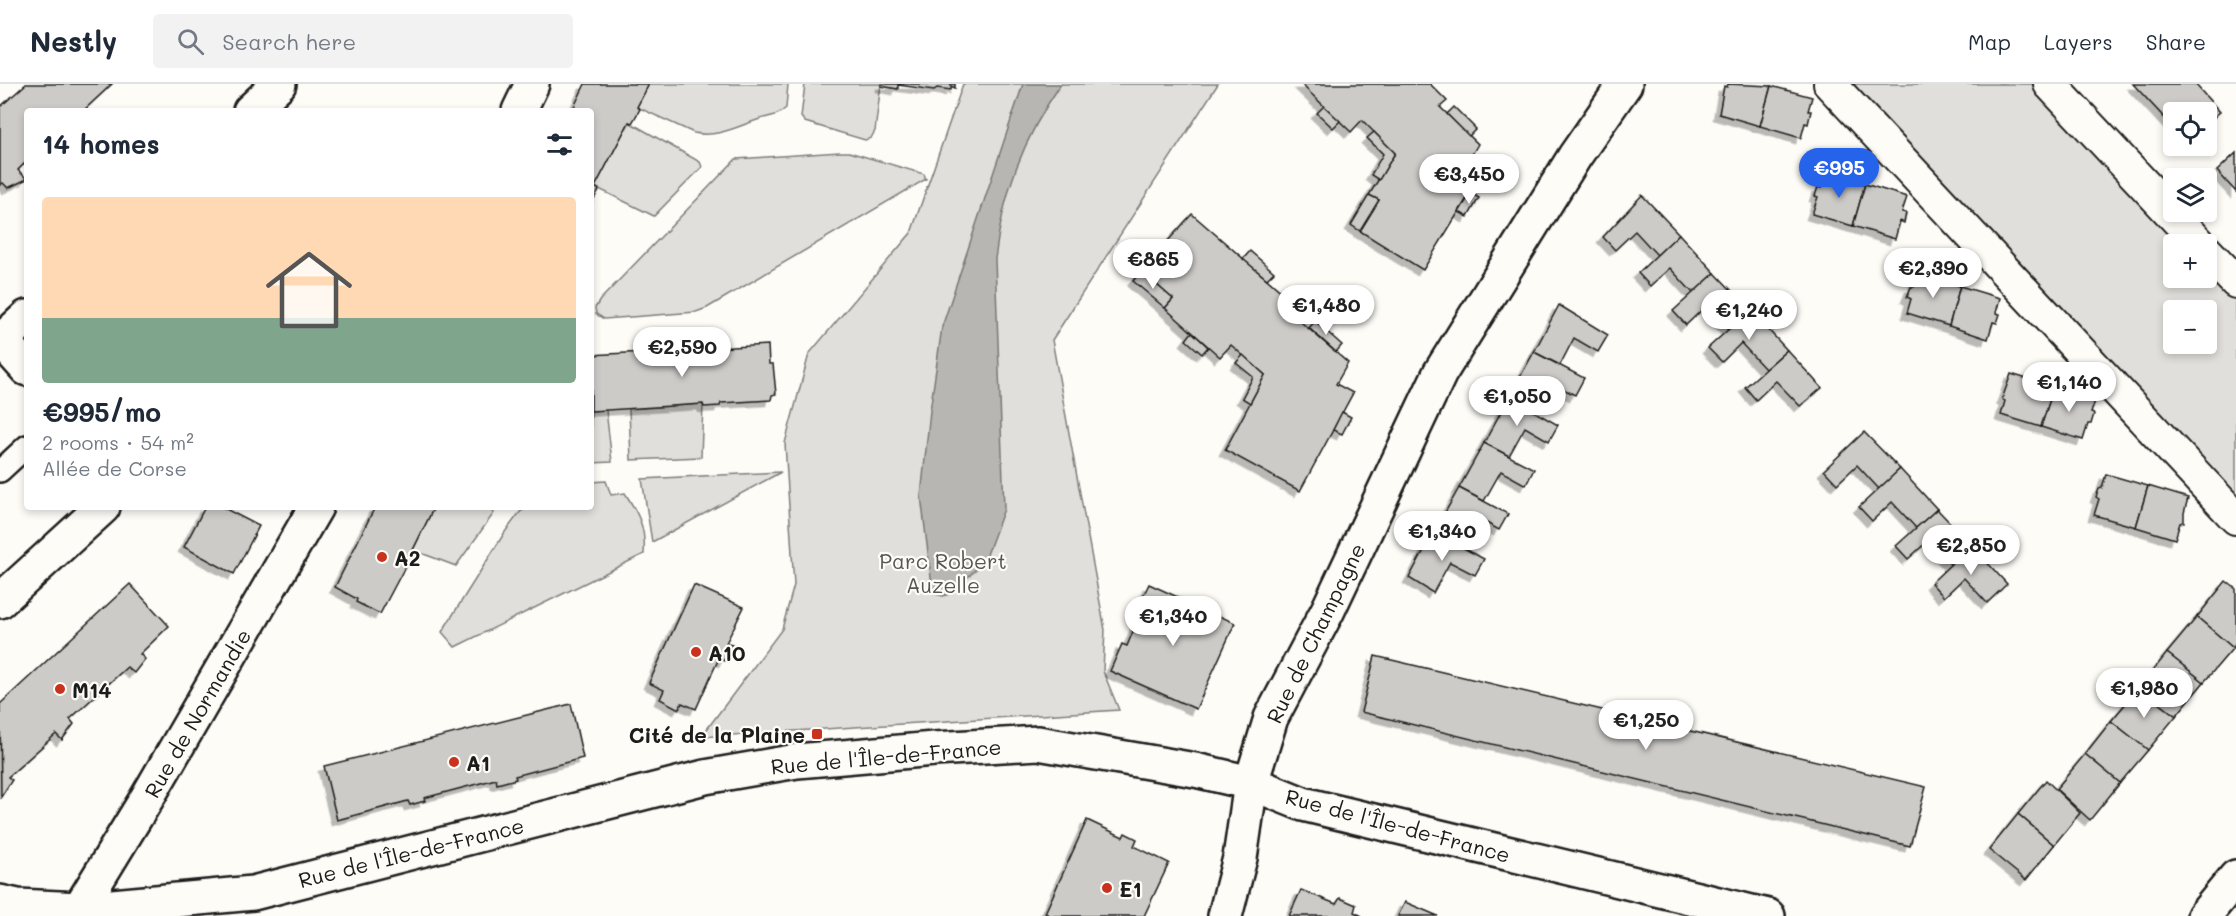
<!DOCTYPE html>
<html lang="en">
<head>
<meta charset="utf-8">
<style>
  body { margin:0; font-family:Mali,sans-serif; background:#f2f2f3; color:#1f2937; height:100vh; display:flex; flex-direction:column; font-size:22px; white-space:nowrap }
  * { box-sizing:border-box; margin:0 }
  p { font-size:20px; color:#747a83 }
  .icon { flex:none; width:33px; height:33px; fill:none; stroke:currentColor; stroke-width:2; stroke-linecap:round; stroke-linejoin:round }
  .map { position:relative; flex:1; overflow:hidden }
  .sheet { position:absolute; left:24px; top:24px; width:570px; height:402px; display:flex; flex-direction:column; background:#fff; border-radius:6px; box-shadow:0 3px 9px #0003 }
  .sheet>* { flex:none }
  .tools { position:absolute; left:2163px; top:18px; display:grid; gap:12px }
  .tools a { display:grid; place-items:center; width:54px; height:54px; border-radius:6px; background:#fff; box-shadow:0 3px 9px #0003; font-size:30px }
  .price { position:absolute; translate:-50% -51px; padding:0 14px; border-radius:21px; background:#fff; color:#222; font-size:20px; line-height:39px; filter:drop-shadow(0 2px 3px #0008) }
  .price::after { content:''; position:absolute; left:50%; top:36px; width:18px; height:14px; margin-left:-9px; background:inherit; clip-path:polygon(0 0,100% 0,50% 100%) }
  .price.active { background:#2563eb; color:#fff }
  ul { padding:0; list-style:none }
  li { display:grid; align-content:center; gap:12px; height:318px; padding:0 18px }
  li+li { border-top:2px solid #e0e1e3 }
  li span { display:grid; place-items:center; height:186px; border-radius:6px; color:#555 }
  li>.icon { margin-inline-start:auto }
  span .icon { width:108px; height:108px; fill:#fffc; stroke-width:1 }
  li b { font-size:26px }
  h2 { display:flex; justify-content:space-between; align-items:center; height:72px; padding:0 18px; font-size:26px }
  header { display:flex; align-items:center; gap:36px; box-sizing:border-box; height:84px; padding:0 30px; background:#fff; border-bottom:2px solid #e0e1e3 }
  header strong { font-size:28px }
  nav { display:flex; gap:33px; margin-inline-start:auto; font-size:21px }
  .search { width:420px; height:54px; background:#f2f2f3; display:flex; align-items:center; gap:15px; box-sizing:border-box; padding:0 21px; border-radius:6px; color:#747a83; font-size:22px }
  .map>svg:first-child { display:block }
  .green { fill:#e0dfdb; stroke:#7e7e7c; stroke-width:1.5; fill-rule:evenodd }
  .water { fill:#b7b6b2; stroke:#797876; stroke-width:1.5 }
  .building { fill:#cccbc8; stroke:#1c1c1c; stroke-width:1.5; filter:url(#shadow) }
  .lines { fill:none; stroke-linecap:round; stroke-linejoin:round }
  .service-casing { stroke:#1c1c1c; stroke-width:26 }
  .pedestrian-casing { stroke:#1c1c1c; stroke-width:36 }
  .minor-casing { stroke:#1c1c1c; stroke-width:38 }
  .service { stroke:#fdfcf7; stroke-width:21 }
  .pedestrian { stroke:#fdfcf7; stroke-width:32 }
  .minor { stroke:#fdfcf7; stroke-width:33 }
  .poi-dot { fill:#c8321e; stroke:#fdfcf7; stroke-width:2 }
  .labels { text-anchor:middle; dominant-baseline:central; stroke-width:4.5; stroke-linejoin:round; paint-order:stroke }
  .poi-label { font-size:21px; font-weight:bold; fill:#1c1c1c; stroke:#fdfcf7; text-anchor:start }
  .park-label { font-size:21px; fill:#575655; stroke:#fdfcf7 }
  .street-label { font-size:21px; fill:#1c1c1c; stroke:#fdfcf7 }
</style>
</head>
<body>
<header>
<strong>Nestly</strong>
<div class="search"><svg class="icon" aria-label="search" viewBox="0 0 24 24"><circle cx="10" cy="10" r="6"/><path d="M15 15l6 6"/></svg>Search here</div>
<nav><a>Map</a><a>Layers</a><a>Share</a></nav>
</header>
<div class="map">
<svg width="2236" height="832" viewBox="0 0 2236 832">
  <defs>
    <filter id="shadow"><feDropShadow dx="-5.5" dy="5.5" stdDeviation="0" flood-color="#0004"/></filter>
  </defs>
  <rect width="100%" height="100%" fill="#fdfcf7"/>
  <filter id="ink" filterUnits="userSpaceOnUse"><feTurbulence type="fractalNoise" baseFrequency=".0167" numOctaves="2"/><feDisplacementMap in="SourceGraphic" scale="12" xChannelSelector="R" yChannelSelector="G"/><feConvolveMatrix kernelMatrix="1 2 1 2 8 2 1 2 1" color-interpolation-filters="sRGB"/></filter>
  <g filter="url(#ink)">
    <g class="green">
      <path d="M649,0H788L786,24C778,32 770,32 760,35C738,42 718,54 694,49L637,23Z"/>
      <polygon points="805,0 881,0 875,47 871,54 865,56 805,38 801,33"/>
      <polygon points="963,0 1218,0 1052,256 1105,546 1103,587 1119,626 701,653 782,545 794,501 785,359 809,270 911,149"/>
      <path d="M1852,0H2038L2187,160H2174V194H2206L2207,181L2236,213V416ZM2174,226H2206V260H2174Z"/>
      <polygon points="629,38 700,78 702,83 654,132 595,103"/>
      <polygon points="840,68 849,68 924,90 926,95 707,224 696,228 604,235 596,230 595,224 600,216 736,75"/>
      <polygon points="703,320 701,373 631,376 629,325"/>
      <polygon points="606,326 612,378 591,379 591,327"/>
      <polygon points="781,388 652,458 642,395"/>
      <path d="M606,397L611,411L625,409C639,431 646,444 644,470L455,563L442,548L505,448L520,428L528,423H591V398Z"/>
      <polygon points="434,423 486,423 494,429 456,482 413,466"/>
    </g>
    <path class="water" d="M1023,0H1061C1023,55 1003,108 995,175L1004,425L985,476L952,509L943,512L935,510L932,501L921,412L930,327L942,243Z"/>
    <g class="building">
      <polygon points="26,0 112,0 83,27 27,27 27,77 18,86 27,95 8,104 3,99 0,101 0,23"/>
      <polygon points="585,0 649,0 637,23 640,25 632,39 629,38 595,103 599,106 591,120 591,27 572,27"/>
      <polygon points="881,0 955,0 955,4 951,2 951,6 937,4 934,6 898,1 898,5 881,2"/>
      <polygon points="1301,0 1430,0 1447,17 1440,23 1478,60 1466,81 1482,90 1423,186 1360,147 1379,116 1369,111 1395,69 1362,36 1351,48"/>
      <polygon points="1728,0 1771,2 1760,42 1719,30 1724,2 1727,3"/>
      <polygon points="2133,0 2195,0 2220,28 2206,40 2206,28 2174,28 2174,44"/>
      <polygon points="1771,2 1812,13 1808,27 1811,27 1808,40 1805,39 1801,54 1760,42"/>
      <polygon points="1324,22 1340,37 1333,44 1317,29"/>
      <polygon points="1454,23 1476,45 1469,52 1447,30"/>
      <polygon points="1374,48 1395,69 1379,96 1371,91 1383,70 1367,54"/>
      <polygon points="2236,69 2236,108 2217,87"/>
      <polygon points="1826,89 1865,100 1853,142 1812,130 1818,113 1815,112 1818,103 1821,104"/>
      <polygon points="1865,100 1907,113 1902,128 1906,129 1904,139 1900,137 1895,155 1853,142"/>
      <polygon points="1471,109 1479,114 1468,133 1459,128"/>
      <polygon points="1369,111 1379,116 1360,147 1351,141"/>
      <polygon points="1642,111 1679,150 1657,171 1635,147 1615,166 1603,153"/>
      <polygon points="1192,130 1308,231 1301,238 1348,279 1336,300 1353,309 1300,407 1225,366 1265,291 1231,261 1220,273 1165,224 1173,215 1141,187"/>
      <polygon points="1679,150 1715,189 1693,209 1670,184 1650,202 1638,189"/>
      <polygon points="1250,167 1274,188 1267,195 1243,175"/>
      <polygon points="1141,187 1173,215 1165,224 1133,197"/>
      <polygon points="1918,188 1960,202 1949,242 1907,229 1911,215 1907,213 1911,203 1914,203"/>
      <polygon points="1715,189 1750,226 1727,245 1706,222 1686,241 1673,227"/>
      <polygon points="1960,202 2000,214 1996,229 2000,230 1997,239 1993,238 1988,255 1949,242"/>
      <polygon points="1559,221 1608,251 1598,268 1574,254 1560,281 1534,268"/>
      <polygon points="1750,226 1787,266 1765,285 1741,259 1722,278 1708,264"/>
      <polygon points="1315,237 1342,261 1336,268 1309,244"/>
      <polygon points="1192,248 1208,263 1202,270 1186,256"/>
      <polygon points="768,261 769,280 773,280 776,310 772,311 771,316 721,319 720,322 704,323 703,320 591,327 591,271"/>
      <polygon points="1787,266 1822,304 1800,322 1776,297 1756,316 1745,303"/>
      <polygon points="1534,268 1584,294 1575,311 1550,298 1534,327 1509,313"/>
      <polygon points="1243,271 1265,291 1250,319 1242,314 1253,293 1236,279"/>
      <polygon points="2011,290 2054,303 2041,343 2001,331 2005,317 2002,315"/>
      <polygon points="2054,303 2096,314 2091,329 2094,330 2091,340 2088,340 2083,356 2041,343"/>
      <polygon points="1509,313 1558,341 1549,357 1525,343 1509,372 1484,359"/>
      <polygon points="1342,328 1351,333 1342,350 1333,346"/>
      <polygon points="1864,348 1900,385 1879,405 1857,381 1837,400 1824,386"/>
      <polygon points="1484,359 1534,385 1526,401 1501,387 1484,417 1459,404"/>
      <polygon points="1900,385 1937,425 1916,444 1892,418 1872,437 1859,423"/>
      <polygon points="2106,390 2148,402 2136,443 2094,431 2099,415 2096,413 2099,405 2102,404"/>
      <polygon points="2148,402 2188,414 2184,429 2184,438 2180,439 2175,455 2136,443"/>
      <polygon points="1459,404 1508,430 1499,446 1476,433 1459,462 1434,448"/>
      <polygon points="205,423 222,423 259,442 234,490 184,463"/>
      <polygon points="375,423 434,423 413,466 417,468 411,480 407,479 380,530 356,518 357,515 335,503"/>
      <polygon points="1937,425 1971,461 1951,481 1928,457 1908,475 1896,462"/>
      <polygon points="1434,448 1484,475 1475,491 1450,478 1433,509 1409,494"/>
      <polygon points="1971,461 2007,500 1987,519 1964,494 1944,513 1931,499"/>
      <polygon points="2226,497 2236,505 2236,559 2233,564 2197,533"/>
      <polygon points="130,500 169,542 140,570 145,575 134,589 127,583 70,635 74,640 62,656 56,650 8,693 12,696 1,713 0,620"/>
      <polygon points="1149,500 1235,539 1196,625 1110,587 1122,560 1127,562 1141,528 1136,526"/>
      <polygon points="694,501 744,523 726,559 732,561 724,577 719,574 696,625 682,619 679,625 660,615 664,606 649,599"/>
      <polygon points="2197,533 2233,564 2204,598 2167,569"/>
      <polygon points="2167,569 2204,598 2176,632 2139,604"/>
      <polygon points="1375,572 1926,703 1910,762 1361,628"/>
      <polygon points="2139,604 2176,632 2148,666 2111,637"/>
      <polygon points="571,620 583,674 515,692 516,695 497,700 496,695 424,714 425,717 410,721 408,717 337,736 324,682"/>
      <polygon points="2111,637 2148,666 2120,699 2085,670"/>
      <polygon points="2085,670 2120,699 2090,736 2056,705"/>
      <polygon points="2046,696 2080,729 2054,761 2018,730"/>
      <polygon points="2018,730 2054,761 2026,796 1989,766"/>
      <polygon points="1087,736 1123,753 1125,749 1137,755 1134,762 1169,779 1144,832 1050,832 1045,829"/>
      <polygon points="1301,806 1336,820 1340,814 1356,821 1354,828 1362,832 1289,832"/>
      <polygon points="1405,818 1438,832 1398,832"/>
    </g>
    <g class="lines">
      <g class="service-casing">
        <polyline id="service" points="0,387 27,362"/>
      </g>
      <g class="pedestrian-casing">
        <g id="pedestrian">
          <polyline points="1830,0 2236,434"/>
          <polyline points="2050,0 2200,160"/>
          <polyline points="2206,167 2236,198"/>
        </g>
      </g>
      <g class="minor-casing">
        <g id="minor">
          <polyline points="250,27 279,0"/>
          <polyline points="519,27 532,0"/>
          <polyline points="2,257 27,285"/>
          <polyline points="0,258 27,233"/>
          <polyline points="0,517 103,423"/>
          <polyline points="0,818 18,822 80,825 253,809 705,693 797,677 934,665 1038,659 1195,686 1251,699 1303,720 1768,832"/>
          <polyline points="75,832 147,714 316,423"/>
          <polyline points="1225,832 1240,774 1251,699 1271,634 1328,526 1440,289 1575,72 1625,0"/>
          <polyline points="2204,832 2236,793"/>
        </g>
      </g>
      <use href="#service" class="service"/>
      <use href="#pedestrian" class="pedestrian"/>
      <use href="#minor" class="minor"/>
    </g>
  </g>
  <g class="poi-dot">
    <circle cx="382" cy="473" r="6"/>
    <circle cx="696" cy="568" r="6"/>
    <circle cx="60" cy="605" r="6"/>
    <rect x="811" y="644" width="12" height="12" rx="3"/>
    <circle cx="454" cy="678" r="6"/>
    <circle cx="1107" cy="804" r="6"/>
  </g>
  <g class="labels">
    <g class="poi-label">
      <text x="394" y="473">A2</text>
      <text x="708" y="568">A10</text>
      <text x="72" y="605">M14</text>
      <text x="805" y="650" text-anchor="end">Cité de la Plaine</text>
      <text x="466" y="678">A1</text>
      <text x="1119" y="804">E1</text>
    </g>
    <g class="park-label">
      <text x="943" y="476">Parc Robert<tspan x="943" dy="24">Auzelle</tspan></text>
    </g>
    <g class="street-label">
      <text transform="translate(1315 549) rotate(-64)">Rue de Champagne</text>
      <text transform="translate(197 629) rotate(-60)">Rue de Normandie</text>
      <text transform="translate(886 672) rotate(-5)">Rue de l'Île-de-France</text>
      <text transform="translate(1398 741) rotate(15)">Rue de l'Île-de-France</text>
      <text transform="translate(411 768) rotate(-14)">Rue de l'Île-de-France</text>
    </g>
  </g>
</svg>
<div class="tools">
<a><svg class="icon" aria-label="locate" viewBox="0 0 24 24"><circle cx="12" cy="12" r="6"/><path d="M12 2v4M12 18v4M2 12h4M18 12h4"/></svg></a>
<a><svg class="icon" aria-label="layers" viewBox="0 0 24 24"><path d="M12 4l9 5-9 5-9-5zM3 14l9 5 9-5"/></svg></a>
<a>+</a>
<a>−</a>
</div>
<b class="price active" style="left:1839px;top:115px">€995</b>
<b class="price" style="left:1469px;top:121px">€3,450</b>
<b class="price" style="left:1153px;top:206px">€865</b>
<b class="price" style="left:1933px;top:215px">€2,390</b>
<b class="price" style="left:1326px;top:252px">€1,480</b>
<b class="price" style="left:1749px;top:257px">€1,240</b>
<b class="price" style="left:682px;top:294px">€2,590</b>
<b class="price" style="left:2069px;top:329px">€1,140</b>
<b class="price" style="left:1517px;top:343px">€1,050</b>
<b class="price" style="left:1442px;top:478px">€1,340</b>
<b class="price" style="left:1971px;top:492px">€2,850</b>
<b class="price" style="left:1173px;top:563px">€1,340</b>
<b class="price" style="left:2144px;top:635px">€1,980</b>
<b class="price" style="left:1646px;top:667px">€1,250</b>
<section class="sheet">
<h2>14 homes<svg class="icon" aria-label="filters" viewBox="0 0 24 24"><path d="M4 7h16M4 17h16"/><circle cx="9" cy="7" r="2"/><circle cx="15" cy="17" r="2"/></svg></h2>
<ul>
<li><span style="background:linear-gradient(#ffd9b3 65%,#7fa58c 0)"><svg class="icon" aria-label="home" viewBox="0 0 24 24"><path d="M3 11l9-7 9 7M6 9v11h12V9"/></svg></span><div><b>€995/mo</b><p>2 rooms · 54 m²</p><p>Allée de Corse</p></div></li>
</ul>
</section>
</div>
</body>
</html>
